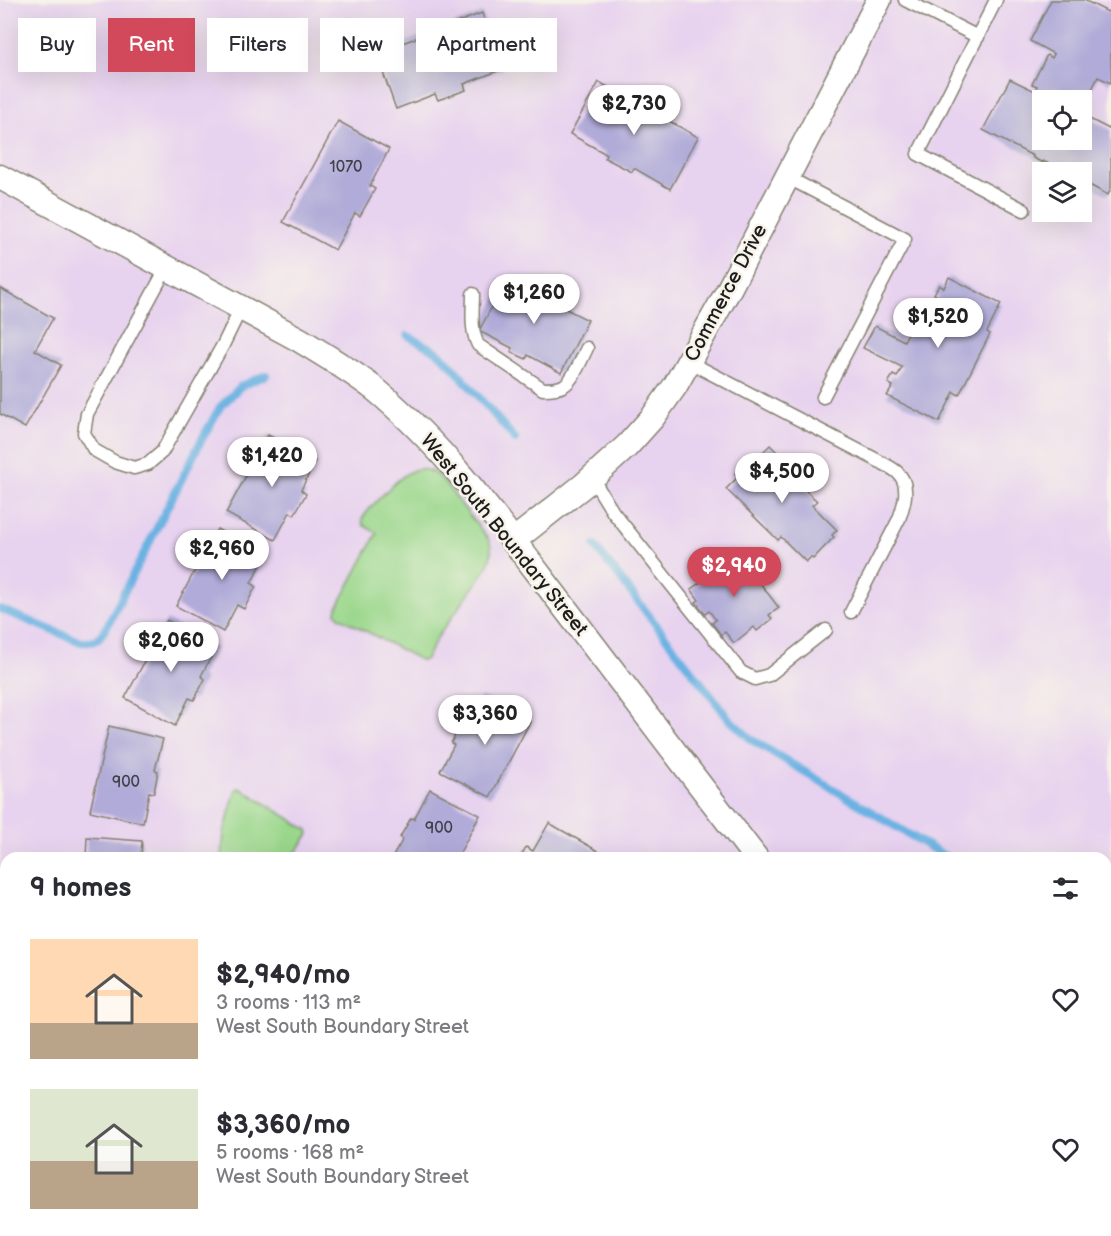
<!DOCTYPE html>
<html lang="en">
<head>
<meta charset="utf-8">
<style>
  body { margin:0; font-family:"Balsamiq Sans",sans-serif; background:#f7f7f7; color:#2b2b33; height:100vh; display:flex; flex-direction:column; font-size:22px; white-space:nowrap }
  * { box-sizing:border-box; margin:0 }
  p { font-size:20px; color:#7c7c81 }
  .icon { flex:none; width:33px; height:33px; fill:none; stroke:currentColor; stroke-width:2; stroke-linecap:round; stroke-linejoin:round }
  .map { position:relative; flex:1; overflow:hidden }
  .drawer { position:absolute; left:0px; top:852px; width:1112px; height:384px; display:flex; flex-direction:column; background:#fff; border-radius:18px 18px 0 0; box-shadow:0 6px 24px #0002 }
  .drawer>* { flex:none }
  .guide { position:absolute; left:18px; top:18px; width:600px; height:54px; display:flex; gap:12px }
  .buttons { position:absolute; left:1032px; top:90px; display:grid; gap:12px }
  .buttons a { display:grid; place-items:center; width:60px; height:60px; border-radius:0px; background:#fff; box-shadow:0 6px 24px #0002; font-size:30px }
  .price { position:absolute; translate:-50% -51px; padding:0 14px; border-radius:21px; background:#fff; color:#222; font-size:20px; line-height:39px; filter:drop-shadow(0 2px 3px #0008) }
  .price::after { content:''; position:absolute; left:50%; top:36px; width:18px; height:14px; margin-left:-9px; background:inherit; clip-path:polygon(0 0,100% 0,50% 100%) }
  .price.current { background:#d1495b; color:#fff }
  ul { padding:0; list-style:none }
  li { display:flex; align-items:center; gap:18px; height:150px; padding:0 30px }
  li span { display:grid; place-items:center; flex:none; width:168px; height:120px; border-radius:0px; color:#555 }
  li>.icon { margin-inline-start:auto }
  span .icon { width:72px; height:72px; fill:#fffc; stroke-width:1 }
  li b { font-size:26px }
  h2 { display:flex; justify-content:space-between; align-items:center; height:72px; padding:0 30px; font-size:26px }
  .pill { padding:0 21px; border-radius:0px; background:#fff; box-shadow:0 6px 24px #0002; font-size:21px; line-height:54px }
  .pill.current { background:#d1495b; color:#fff }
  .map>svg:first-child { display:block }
  .built { fill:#e7d2ef; fill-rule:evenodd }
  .green { fill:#9ad78b; stroke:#5b7a54; stroke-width:1.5 }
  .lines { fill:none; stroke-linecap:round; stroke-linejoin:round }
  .stream { stroke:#6ab2e2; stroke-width:8 }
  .building { fill:#b0abd8 }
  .lane-casing { stroke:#848070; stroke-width:15 }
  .street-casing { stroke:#848070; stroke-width:27 }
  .lane { stroke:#fff; stroke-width:12 }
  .street { stroke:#fff; stroke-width:24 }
  .labels { text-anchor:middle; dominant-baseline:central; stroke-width:5; stroke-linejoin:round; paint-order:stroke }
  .number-label { font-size:16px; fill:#41404b }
  .street-label { font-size:20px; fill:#1c1c1c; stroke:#f7f3e8 }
</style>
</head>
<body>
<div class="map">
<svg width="1111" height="1236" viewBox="0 0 1111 1236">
  <rect width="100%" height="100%" fill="#f7f3e8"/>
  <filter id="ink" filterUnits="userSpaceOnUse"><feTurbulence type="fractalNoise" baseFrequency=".0167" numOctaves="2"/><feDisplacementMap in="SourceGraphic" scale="12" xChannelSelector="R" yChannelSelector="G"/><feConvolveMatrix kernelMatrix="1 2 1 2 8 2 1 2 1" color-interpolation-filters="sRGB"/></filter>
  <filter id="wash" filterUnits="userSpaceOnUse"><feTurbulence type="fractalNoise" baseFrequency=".008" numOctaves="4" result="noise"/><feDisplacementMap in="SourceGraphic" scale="24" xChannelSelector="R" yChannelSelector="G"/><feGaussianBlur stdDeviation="1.35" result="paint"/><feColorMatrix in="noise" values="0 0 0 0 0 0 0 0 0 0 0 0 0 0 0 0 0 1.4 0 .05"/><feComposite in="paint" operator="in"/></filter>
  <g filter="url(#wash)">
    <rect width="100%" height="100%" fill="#ebe4c4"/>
    <g class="built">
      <path d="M0,0H1111V1236H533L525,1235L515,1230H1106V858H6V950L0,946ZM1042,100H1082V140H1042ZM1042,172H1082V212H1042Z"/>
      <polygon points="0,972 6,975 6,1230 479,1230 491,1236 0,1236"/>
    </g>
    <g class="green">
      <path d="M421,469L430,471L440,477L489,540C493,550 491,558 487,568L437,638L426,659L422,661L339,617L336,613L337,608L377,533L363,525L362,519C369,508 400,475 412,471C415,469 418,469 421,469Z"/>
      <polygon points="240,788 308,830 309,834 292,858 222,858 224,833 235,792 237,789"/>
    </g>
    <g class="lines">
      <g class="stream">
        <polyline points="408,336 438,352 452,366 515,439"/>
        <polyline points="595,546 729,719 752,740 948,858"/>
        <path d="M0,609L81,642C96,643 98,640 106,628L202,439L220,407L241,386L266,375"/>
        <polyline points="1106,972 1111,975"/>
      </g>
    </g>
    <g id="blocks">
      <g class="building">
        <polygon points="1051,0 1084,0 1108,12 1109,11 1111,12 1111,83 1098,77 1082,110 1082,100 1042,100 1042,140 1082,140 1082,115 1111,130 1111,188 1108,195 1082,181 1082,172 1065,172 1043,161 1043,163 1033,158 1033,156 983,130 1010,79 1035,91 1037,86 1032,84 1047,55 1052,58 1054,54 1030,41"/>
        <polygon points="482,13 503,69 464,84 466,90 438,100 435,94 396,109 376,53"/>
        <polygon points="599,82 698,137 670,189 634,168 632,172 605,158 606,154 570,134"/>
        <polygon points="338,121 389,149 370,186 375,189 360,216 355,213 335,250 283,222"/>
        <polygon points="949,277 1001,304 987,332 990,334 959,395 954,392 939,422 887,396 893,386 888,383 893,375 897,377 902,367 863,348 875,326 904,341 914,322 919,325 930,304 934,306 939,297 934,294 939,285 944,288"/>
        <polygon points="507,278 535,293 539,287 562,299 558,305 588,320 561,373 528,355 526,359 511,352 512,348 479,331"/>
        <polygon points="0,288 53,318 35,350 61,365 25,428 0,414"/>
        <polygon points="268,435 315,461 301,490 306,494 294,515 290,512 275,540 226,513"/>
        <polygon points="770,445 808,483 803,488 817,501 812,505 837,530 832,535 834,537 813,559 811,557 806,562 781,537 778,540 726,489 738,477 735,474 749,460 752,463"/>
        <polygon points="217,529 266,556 251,583 256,586 244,609 237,605 223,632 176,606"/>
        <polygon points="738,554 779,608 769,615 772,619 757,631 754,627 734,643 725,632 721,635 712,623 716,620 709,611 705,614 696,602 699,600 691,589 705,579 698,570 718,556 724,564"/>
        <polygon points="167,620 216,648 201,676 205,679 194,700 189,698 175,726 125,698"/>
        <polygon points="481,696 530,722 490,797 440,771 454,745 451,743 461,724 465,725"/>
        <polygon points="109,726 163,739 155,770 158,771 154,793 149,792 143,823 90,811"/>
        <polygon points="430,789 480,815 457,858 392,858 403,839 400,837 411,818 414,819"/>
        <polygon points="549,823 598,851 594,858 520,858 526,847 533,851"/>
        <polygon points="87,837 142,841 141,858 86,858"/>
        <polygon points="0,876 6,879 6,902 0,913"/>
        <polygon points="1106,1038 1111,1044 1111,1051 1106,1056"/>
        <polygon points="293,1230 374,1230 378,1236 297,1236"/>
        <polygon points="793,1230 805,1230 808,1236 781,1236"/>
      </g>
    </g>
  </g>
  <g filter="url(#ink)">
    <use href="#blocks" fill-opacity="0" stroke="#848070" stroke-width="1.5"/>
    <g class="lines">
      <g class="lane-casing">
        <g id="lane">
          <polyline points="905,0 978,37"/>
          <polyline points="996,0 918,154 1024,210"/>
          <polyline points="787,177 905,239 823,397"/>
          <polyline points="167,267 87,414 84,433 94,450 115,462 134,468 148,464 162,452 223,345 241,308"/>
          <path d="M473,294C473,311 470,329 478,345L543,389C549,389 557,389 563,386C573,381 582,358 587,348"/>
          <path d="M689,362L875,459C882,463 891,467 897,472C911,484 904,505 899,519L851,612"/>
          <polyline points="592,478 613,512 741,672 755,679 769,675 826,630"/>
          <polyline points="0,1027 6,1024"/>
          <polyline points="0,1118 6,1137"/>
          <polyline points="1106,1191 1111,1187"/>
          <polyline points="715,1236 715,1234 718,1230"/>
          <polyline points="831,1236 838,1230"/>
        </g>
      </g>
      <g class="street-casing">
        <g id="street">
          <path d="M0,177L300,340C326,356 352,371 376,390C454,455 512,540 574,620C634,699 695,779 756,858"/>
          <polyline points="513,541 584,485 627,446 653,417 675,386 728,291 879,0"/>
          <polyline points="1011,1230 1016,1236"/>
          <polyline points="1074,1230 1079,1236"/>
        </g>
      </g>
      <use href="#lane" class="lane"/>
      <use href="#street" class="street"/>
    </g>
  </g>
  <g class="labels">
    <g class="number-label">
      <text x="346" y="167">1070</text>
      <text x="126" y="782">900</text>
      <text x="439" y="828">900</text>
    </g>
    <g class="street-label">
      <text transform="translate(726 293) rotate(-62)">Commerce Drive</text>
      <text transform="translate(504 535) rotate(51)">West South Boundary Street</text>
    </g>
  </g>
</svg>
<div class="buttons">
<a><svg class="icon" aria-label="locate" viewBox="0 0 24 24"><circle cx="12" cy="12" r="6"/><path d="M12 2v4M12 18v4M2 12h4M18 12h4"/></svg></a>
<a><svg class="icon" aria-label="layers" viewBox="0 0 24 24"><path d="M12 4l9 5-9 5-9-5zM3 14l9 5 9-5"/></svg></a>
</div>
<b class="price" style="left:634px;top:136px">$2,730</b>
<b class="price" style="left:534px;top:325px">$1,260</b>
<b class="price" style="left:938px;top:349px">$1,520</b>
<b class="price" style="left:272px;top:488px">$1,420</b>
<b class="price" style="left:782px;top:504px">$4,500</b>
<b class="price" style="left:222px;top:581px">$2,960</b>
<b class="price current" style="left:734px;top:598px">$2,940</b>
<b class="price" style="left:171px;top:673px">$2,060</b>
<b class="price" style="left:485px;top:746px">$3,360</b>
<div class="guide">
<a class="pill">Buy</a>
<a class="pill current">Rent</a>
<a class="pill">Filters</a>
<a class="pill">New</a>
<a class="pill">Apartment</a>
</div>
<section class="drawer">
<h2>9 homes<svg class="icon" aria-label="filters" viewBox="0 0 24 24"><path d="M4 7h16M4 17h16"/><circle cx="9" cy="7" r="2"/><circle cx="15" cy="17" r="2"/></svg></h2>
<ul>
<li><span style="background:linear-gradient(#ffd9b3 70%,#b9a48a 0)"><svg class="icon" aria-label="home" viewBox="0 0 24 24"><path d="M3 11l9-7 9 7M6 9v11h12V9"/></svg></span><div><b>$2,940/mo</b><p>3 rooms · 113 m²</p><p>West South Boundary Street</p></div><svg class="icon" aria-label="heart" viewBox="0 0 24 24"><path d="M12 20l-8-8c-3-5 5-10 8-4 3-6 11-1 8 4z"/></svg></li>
<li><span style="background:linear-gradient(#dfe7d0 60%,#b9a48a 0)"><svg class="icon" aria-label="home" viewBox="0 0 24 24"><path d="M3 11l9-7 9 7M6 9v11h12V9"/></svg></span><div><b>$3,360/mo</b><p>5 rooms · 168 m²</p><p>West South Boundary Street</p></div><svg class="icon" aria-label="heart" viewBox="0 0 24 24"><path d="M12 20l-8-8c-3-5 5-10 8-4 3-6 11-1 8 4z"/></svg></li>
</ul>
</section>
</div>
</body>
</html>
